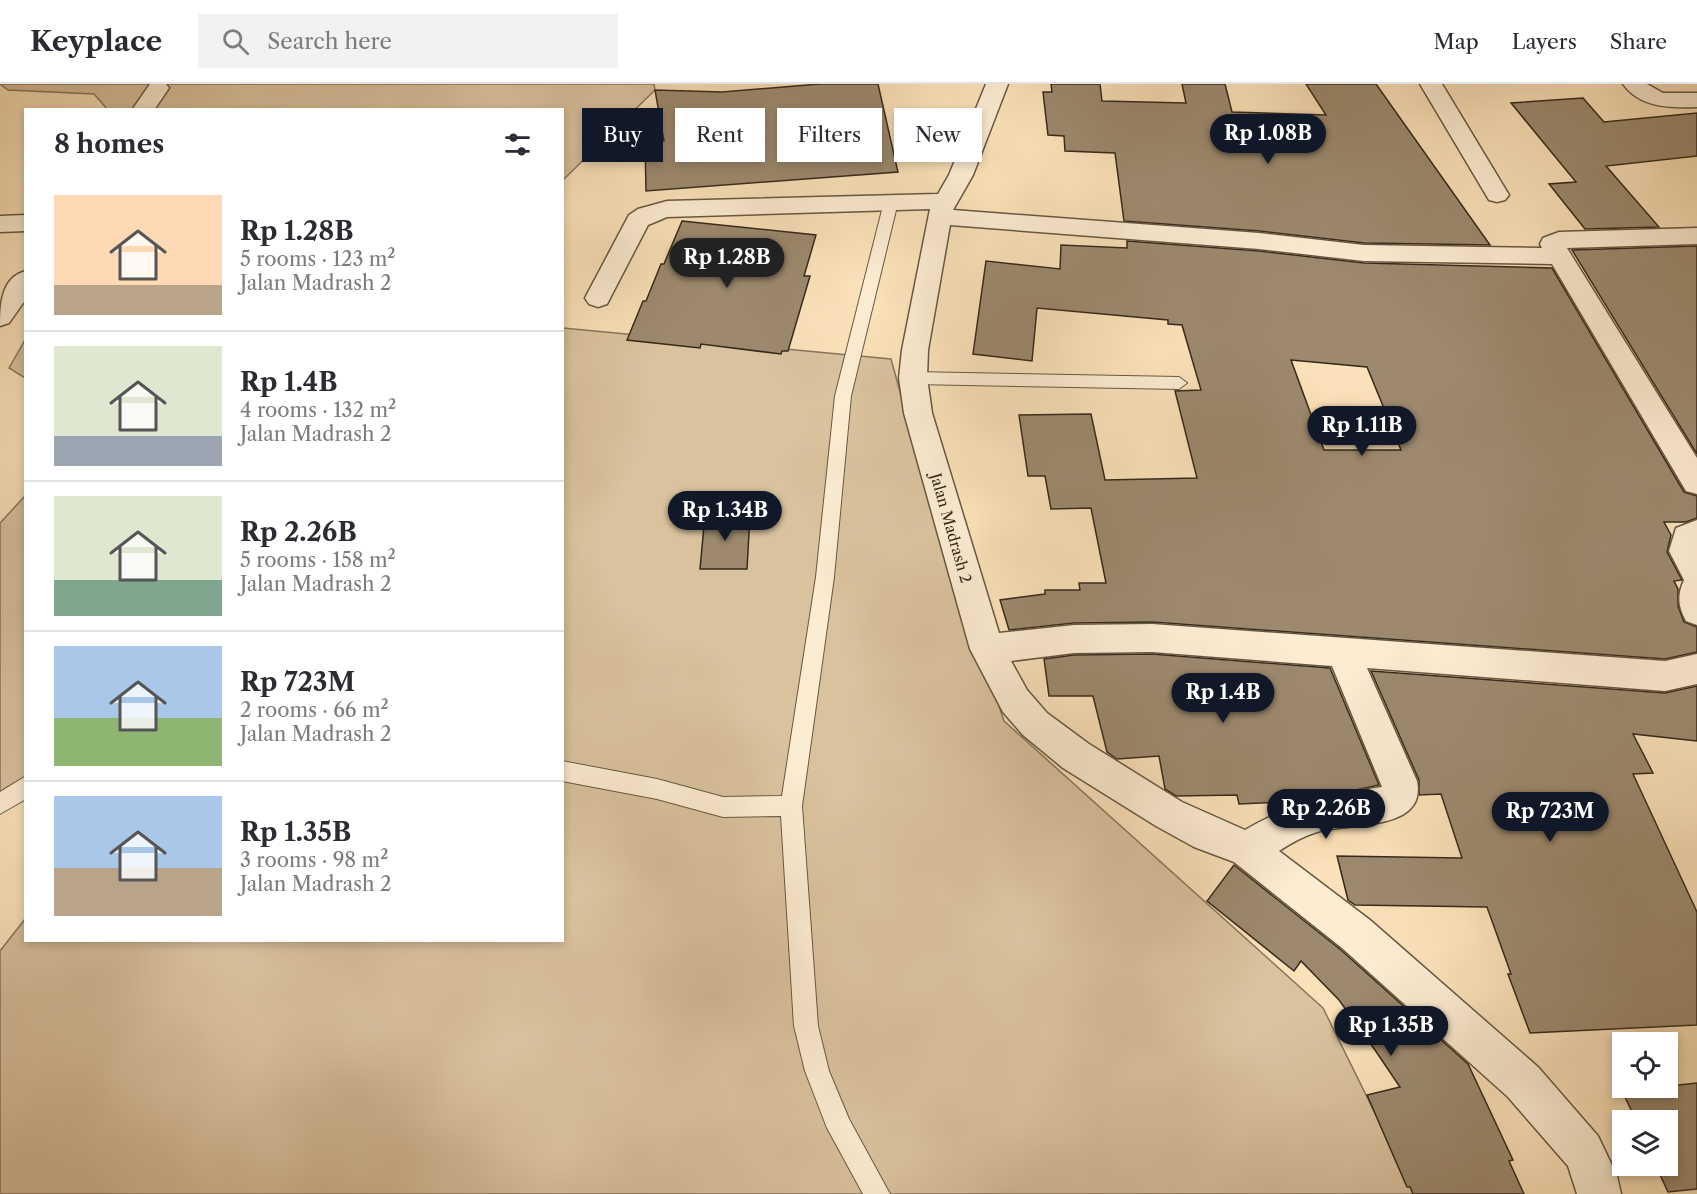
<!DOCTYPE html>
<html lang="en">
<head>
<meta charset="utf-8">
<style>
  body { margin:0; font-family:"Libre Caslon Text",serif; background:#f2f2f3; color:#2b2b33; height:100vh; display:flex; flex-direction:column; font-size:22px; white-space:nowrap }
  * { box-sizing:border-box; margin:0 }
  p { font-size:20px; color:#7c7c81 }
  .icon { flex:none; width:33px; height:33px; fill:none; stroke:currentColor; stroke-width:2; stroke-linecap:round; stroke-linejoin:round }
  .map { position:relative; flex:1; overflow:hidden }
  .details { position:absolute; left:24px; top:24px; width:540px; height:834px; display:flex; flex-direction:column; background:#fff; border-radius:0px; box-shadow:0 3px 9px #0003 }
  .details>* { flex:none }
  .top-card { position:absolute; left:582px; top:24px; width:570px; height:54px; display:flex; gap:12px }
  .buttons { position:absolute; left:1612px; top:948px; display:grid; gap:12px }
  .buttons a { display:grid; place-items:center; width:66px; height:66px; border-radius:0px; background:#fff; box-shadow:0 3px 9px #0003; font-size:30px }
  .price { position:absolute; translate:-50% -51px; padding:0 14px; border-radius:21px; background:#111827; color:#fff; font-size:20px; line-height:39px; filter:drop-shadow(0 2px 3px #0008) }
  .price::after { content:''; position:absolute; left:50%; top:36px; width:18px; height:14px; margin-left:-9px; background:inherit; clip-path:polygon(0 0,100% 0,50% 100%) }
  .price.on { background:#222; color:#fff }
  ul { padding:0; list-style:none }
  li { display:flex; align-items:center; gap:18px; height:150px; padding:0 30px }
  li+li { border-top:2px solid #e1e1e2 }
  li span { display:grid; place-items:center; flex:none; width:168px; height:120px; border-radius:0px; color:#555 }
  li>.icon { margin-inline-start:auto }
  span .icon { width:72px; height:72px; fill:#fffc; stroke-width:1 }
  li b { font-size:26px }
  h2 { display:flex; justify-content:space-between; align-items:center; height:72px; padding:0 30px; font-size:26px }
  .chip { padding:0 21px; border-radius:0px; background:#fff; box-shadow:0 3px 9px #0003; font-size:21px; line-height:54px }
  .chip.on { background:#111827; color:#fff }
  header { display:flex; align-items:center; gap:36px; box-sizing:border-box; height:84px; padding:0 30px; background:#fff; border-bottom:2px solid #e1e1e2 }
  header strong { font-size:28px }
  nav { display:flex; gap:33px; margin-inline-start:auto; font-size:21px }
  .search { width:420px; height:54px; background:#f2f2f3; display:flex; align-items:center; gap:15px; box-sizing:border-box; padding:0 21px; border-radius:0px; color:#7c7c81; font-size:22px }
  .map>svg:first-child { display:block }
  .green { fill:#dac29e; stroke:#88765d; stroke-width:1.5 }
  .building { fill:#9c896e; stroke:#362a1c; stroke-width:1.5; fill-rule:evenodd }
  .lines { fill:none; stroke-linecap:round; stroke-linejoin:round }
  .service-casing { stroke:#675843; stroke-width:2 }
  .minor-casing { stroke:#675843; stroke-width:3 }
  .service { fill:#fcecd2; fill-rule:evenodd }
  .minor { fill:#fcecd2; fill-rule:evenodd }
  .labels { text-anchor:middle; dominant-baseline:central; stroke-width:4.5; stroke-linejoin:round; paint-order:stroke }
  .street-label { font-size:15px; fill:#362a1c; stroke:#fcecd2 }
</style>
</head>
<body>
<header>
<strong>Keyplace</strong>
<div class="search"><svg class="icon" aria-label="search" viewBox="0 0 24 24"><circle cx="10" cy="10" r="6"/><path d="M15 15l6 6"/></svg>Search here</div>
<nav><a>Map</a><a>Layers</a><a>Share</a></nav>
</header>
<div class="map">
<svg width="1697" height="1110" viewBox="0 0 1697 1110">
  <rect width="100%" height="100%" fill="#fbe1b9"/>
  <filter id="stains"><feTurbulence type="fractalNoise" baseFrequency=".00333" numOctaves="4"/><feColorMatrix values="0 0 0 0 .2 0 0 0 0 .09 0 0 0 0 .02 0 0 0 .5 -.17"/></filter>
  <radialGradient id="worn" r=".72"><stop offset=".6" stop-color="#630" stop-opacity="0"/><stop offset="1" stop-color="#630" stop-opacity=".3"/></radialGradient>
  <g class="green">
    <polygon points="0,0 654,0 655,6 563,96 562,26 108,26 94,10 8,6"/>
    <polygon points="563,244 891,275 924,396 1004,637 1323,924 1415,1110 0,1110 0,867 25,835 26,856 562,856"/>
    <polygon points="25,256 25,294 9,284"/>
    <polygon points="25,412 25,712 0,729 0,439"/>
  </g>
  <g class="building">
    <polygon points="820,0 878,0 898,88 646,107 645,58 664,57 655,6 722,8"/>
    <polygon points="1051,0 1100,0 1102,17 1186,19 1182,0 1225,0 1232,28 1326,31 1306,0 1376,0 1490,161 1364,159 1259,147 1124,137 1115,69 1065,67 1064,52 1048,51 1043,8 1052,8"/>
    <polygon points="1583,14 1604,38 1697,29 1697,72 1606,82 1659,143 1585,145 1549,100 1576,98 1511,19"/>
    <polygon points="682,137 816,151 804,192 810,192 788,267 782,267 781,270 701,260 700,264 627,256 643,217 646,217 661,180 664,180"/>
    <path d="M1127,157L1259,167L1364,179L1552,184L1684,408L1697,412V434L1686,438H1664L1671,451L1667,468L1682,496L1674,497L1678,505V522L1684,538L1697,543V568L1665,575L1152,538L1074,539L1009,546L1000,516L1045,510V506H1080L1079,499H1106L1091,424L1051,425L1045,392H1028L1019,331L1091,330L1105,396L1197,394L1175,307L1201,306L1182,241L1168,240V236L1037,224L1032,277L973,270L986,177L1060,185L1061,161L1127,164ZM1291,276L1367,283L1401,366H1324Z"/>
    <polygon points="1697,162 1697,370 1572,166"/>
    <polygon points="705,431 750,431 747,485 700,485"/>
    <polygon points="1152,570 1330,584 1379,701 1305,717 1239,720 1237,711 1176,712 1165,705 1159,672 1117,675 1107,668 1093,612 1049,612 1044,575 1074,571"/>
    <polygon points="1371,587 1665,609 1697,602 1697,657 1633,650 1653,689 1633,690 1697,828 1697,941 1530,949 1508,890 1511,890 1487,823 1355,821 1348,816 1337,772 1462,774 1441,710 1419,711 1419,696"/>
    <polygon points="1234,781 1341,866 1468,980 1513,1076 1509,1077 1524,1110 1413,1110 1410,1103 1407,1103 1367,1011 1400,1003 1375,966 1339,916 1301,877 1294,887 1207,817"/>
    <polygon points="1697,999 1697,1105 1668,1108 1656,1082 1668,1082 1668,1036 1636,1036 1622,1007"/>
  </g>
  <g class="lines">
    <g class="service-casing">
      <g id="service">
        <polygon points="891,114 898,118 851,312 834,493 802,722 818,942 829,987 849,1035 890,1110 863,1110 827,1044 805,987 794,942 781,732 723,733 657,715 562,697 562,677 657,695 723,713 782,712 816,493 835,312 884,118"/>
        <polygon points="913,288 1179,293 1187,299 1179,305 913,300 905,294"/>
        <polygon points="26,692 26,715 0,730 0,708"/>
      </g>
    </g>
    <g class="minor-casing">
      <g id="minor">
        <polygon points="150,0 166,0 169,4 154,26 132,26"/>
        <path d="M986,0H1008L973,91L953,126L1259,149L1364,161L1542,164L1540,160L1543,154L1559,148L1697,144V160L1567,164L1697,374V410L1686,407L1552,180L1364,177L1259,165L950,141L928,266L927,294L932,329L999,549L1074,541L1152,540L1665,577L1697,570V600L1665,607L1367,584L1417,697C1427,748 1349,738 1317,748C1304,752 1291,759 1279,767L1370,836L1538,983L1598,1052L1617,1092L1621,1110H1577L1568,1082L1508,1013L1342,864L1234,778L1194,763L1156,742L1063,684L1023,651L1003,628L970,565L904,329L899,294L902,266L930,125L667,133L648,141L607,220L598,223L589,220L585,214L629,131L638,125L667,117L938,110L949,91ZM1152,568L1332,582L1382,703C1326,711 1294,718 1245,746L1182,718L1089,660L1047,629L1027,606L1011,577L1074,569Z"/>
        <polygon points="1420,0 1442,0 1509,111 1505,116 1497,118 1489,116"/>
        <path d="M1623,0H1647L1663,9H1697V23C1671,24 1640,24 1623,0Z"/>
        <polygon points="26,131 26,147 0,148 0,132"/>
        <path d="M26,187V215L9,239L0,242C0,221 1,193 26,187Z"/>
        <path d="M1697,436V541L1686,537C1678,522 1677,511 1684,496L1669,467L1676,444Z"/>
      </g>
    </g>
    <use href="#service" class="service"/>
    <use href="#minor" class="minor"/>
  </g>
  <g class="labels">
    <g class="street-label">
      <text transform="translate(951 444) rotate(74)">Jalan Madrash 2</text>
    </g>
  </g>
  <rect width="100%" height="100%" filter="url(#stains)"/>
  <rect width="100%" height="100%" fill="url(#worn)"/>
</svg>
<div class="buttons">
<a><svg class="icon" aria-label="locate" viewBox="0 0 24 24"><circle cx="12" cy="12" r="6"/><path d="M12 2v4M12 18v4M2 12h4M18 12h4"/></svg></a>
<a><svg class="icon" aria-label="layers" viewBox="0 0 24 24"><path d="M12 4l9 5-9 5-9-5zM3 14l9 5 9-5"/></svg></a>
</div>
<b class="price" style="left:1268px;top:81px">Rp 1.08B</b>
<b class="price on" style="left:727px;top:205px">Rp 1.28B</b>
<b class="price" style="left:1362px;top:373px">Rp 1.11B</b>
<b class="price" style="left:725px;top:458px">Rp 1.34B</b>
<b class="price" style="left:1223px;top:640px">Rp 1.4B</b>
<b class="price" style="left:1326px;top:756px">Rp 2.26B</b>
<b class="price" style="left:1550px;top:759px">Rp 723M</b>
<b class="price" style="left:1391px;top:973px">Rp 1.35B</b>
<div class="top-card">
<a class="chip on">Buy</a>
<a class="chip">Rent</a>
<a class="chip">Filters</a>
<a class="chip">New</a>
</div>
<section class="details">
<h2>8 homes<svg class="icon" aria-label="filters" viewBox="0 0 24 24"><path d="M4 7h16M4 17h16"/><circle cx="9" cy="7" r="2"/><circle cx="15" cy="17" r="2"/></svg></h2>
<ul>
<li><span style="background:linear-gradient(#ffd9b3 75%,#b9a48a 0)"><svg class="icon" aria-label="home" viewBox="0 0 24 24"><path d="M3 11l9-7 9 7M6 9v11h12V9"/></svg></span><div><b>Rp 1.28B</b><p>5 rooms · 123 m²</p><p>Jalan Madrash 2</p></div></li>
<li><span style="background:linear-gradient(#dfe7d0 75%,#9aa5b1 0)"><svg class="icon" aria-label="home" viewBox="0 0 24 24"><path d="M3 11l9-7 9 7M6 9v11h12V9"/></svg></span><div><b>Rp 1.4B</b><p>4 rooms · 132 m²</p><p>Jalan Madrash 2</p></div></li>
<li><span style="background:linear-gradient(#dfe7d0 70%,#7fa58c 0)"><svg class="icon" aria-label="home" viewBox="0 0 24 24"><path d="M3 11l9-7 9 7M6 9v11h12V9"/></svg></span><div><b>Rp 2.26B</b><p>5 rooms · 158 m²</p><p>Jalan Madrash 2</p></div></li>
<li><span style="background:linear-gradient(#a9c7e8 60%,#8fb573 0)"><svg class="icon" aria-label="home" viewBox="0 0 24 24"><path d="M3 11l9-7 9 7M6 9v11h12V9"/></svg></span><div><b>Rp 723M</b><p>2 rooms · 66 m²</p><p>Jalan Madrash 2</p></div></li>
<li><span style="background:linear-gradient(#a9c7e8 60%,#b9a48a 0)"><svg class="icon" aria-label="home" viewBox="0 0 24 24"><path d="M3 11l9-7 9 7M6 9v11h12V9"/></svg></span><div><b>Rp 1.35B</b><p>3 rooms · 98 m²</p><p>Jalan Madrash 2</p></div></li>
</ul>
</section>
</div>
</body>
</html>
